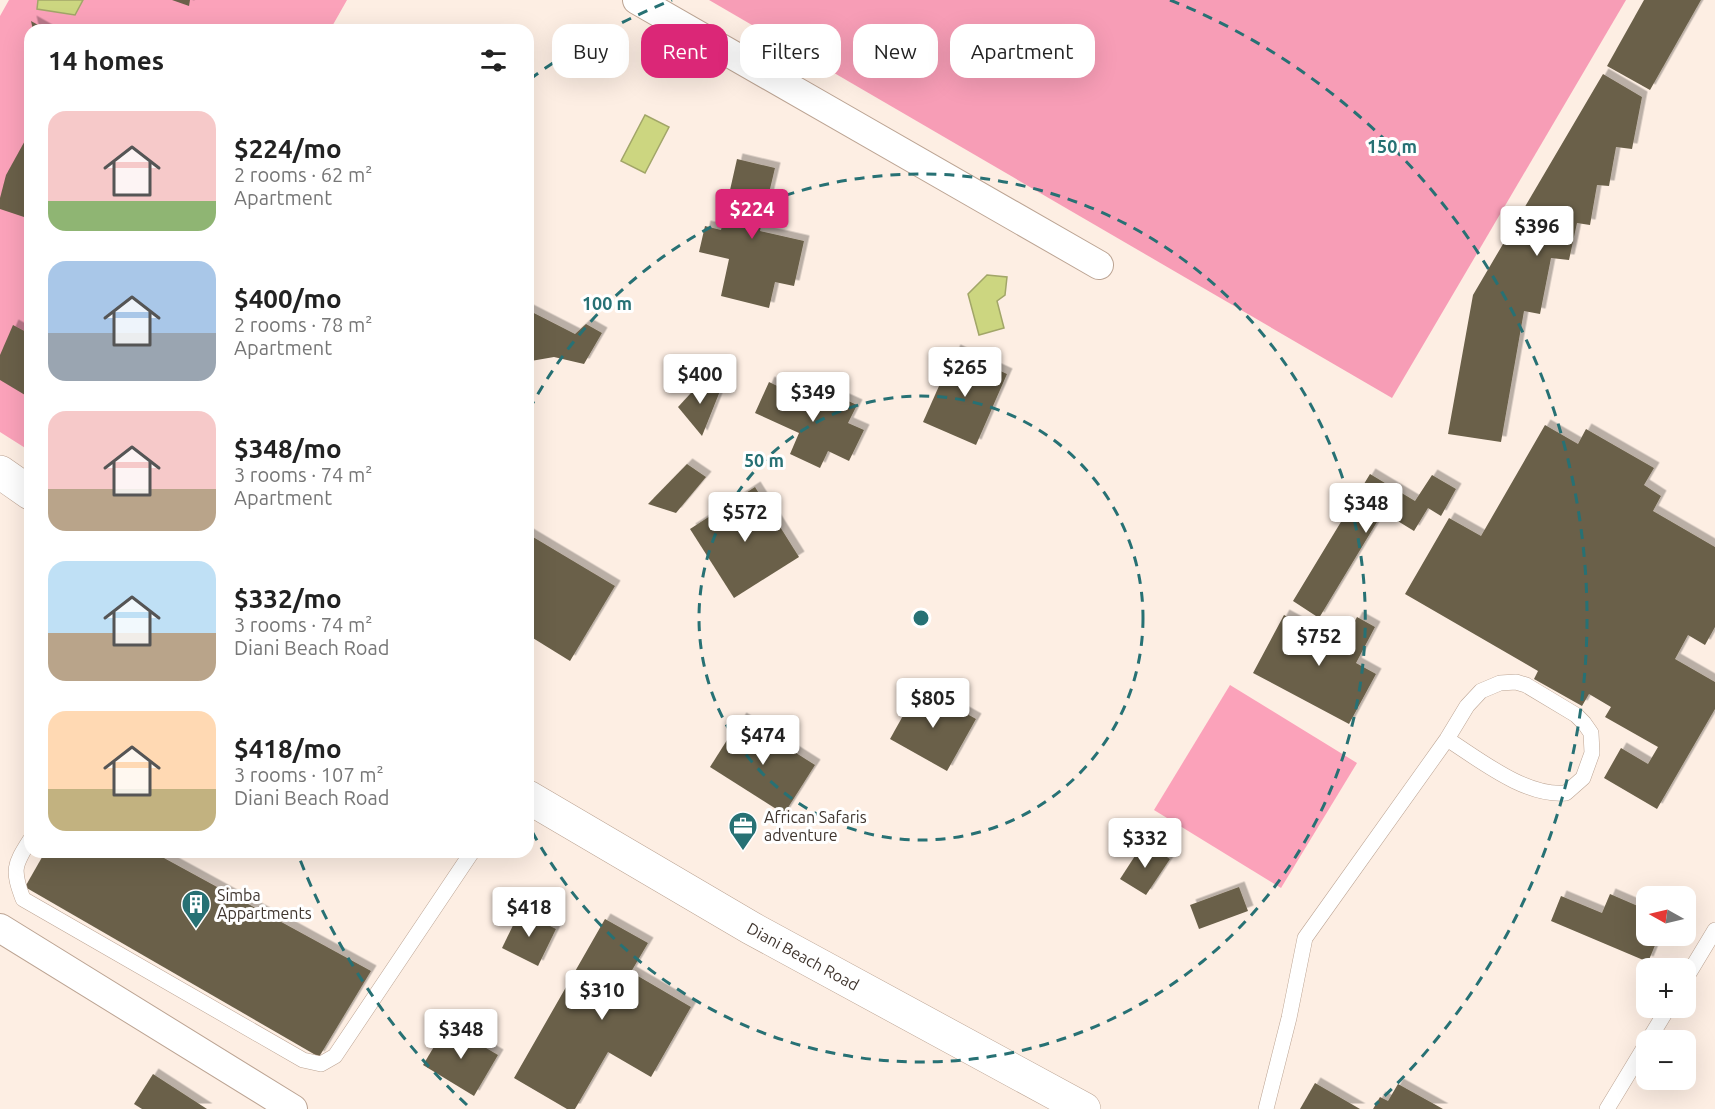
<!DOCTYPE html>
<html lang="en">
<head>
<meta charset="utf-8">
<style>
  body { margin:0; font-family:Ubuntu,sans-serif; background:#f2f2f2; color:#222; height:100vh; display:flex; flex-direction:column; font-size:22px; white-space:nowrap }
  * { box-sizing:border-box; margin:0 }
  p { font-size:20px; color:#767676 }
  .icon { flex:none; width:33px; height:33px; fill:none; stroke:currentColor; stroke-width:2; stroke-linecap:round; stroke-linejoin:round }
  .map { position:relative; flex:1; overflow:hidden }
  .side { position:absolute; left:24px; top:24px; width:510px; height:834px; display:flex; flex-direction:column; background:#fff; border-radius:18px; box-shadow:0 6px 24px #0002 }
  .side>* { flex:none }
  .banner { position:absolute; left:552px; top:24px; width:570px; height:54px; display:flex; gap:12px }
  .needle { width:39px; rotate:278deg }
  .controls { position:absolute; left:1636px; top:886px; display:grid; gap:12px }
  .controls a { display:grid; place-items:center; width:60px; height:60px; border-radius:12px; background:#fff; box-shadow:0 6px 24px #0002; font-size:30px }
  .price { position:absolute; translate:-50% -51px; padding:0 14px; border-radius:6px; background:#fff; color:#222; font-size:20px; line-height:39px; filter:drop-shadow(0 2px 3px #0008) }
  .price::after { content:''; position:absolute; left:50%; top:36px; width:18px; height:14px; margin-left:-9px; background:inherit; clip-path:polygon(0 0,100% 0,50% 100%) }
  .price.on { background:#db2777; color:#fff }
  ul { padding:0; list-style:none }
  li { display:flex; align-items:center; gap:18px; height:150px; padding:0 24px }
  li span { display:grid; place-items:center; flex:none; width:168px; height:120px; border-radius:18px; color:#555 }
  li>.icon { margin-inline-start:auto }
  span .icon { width:72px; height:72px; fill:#fffc; stroke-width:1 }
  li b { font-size:26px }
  h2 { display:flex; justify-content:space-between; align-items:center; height:72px; padding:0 24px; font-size:26px }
  .chip { padding:0 21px; border-radius:18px; background:#fff; box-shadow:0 6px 24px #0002; font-size:21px; line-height:54px }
  .chip.on { background:#db2777; color:#fff }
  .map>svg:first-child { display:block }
  .green { fill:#fba2ba }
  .forest { fill:#f79db6 }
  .water { fill:#ccd680; stroke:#a2a668; stroke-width:1.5 }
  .building { fill:#6a6049; filter:url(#shadow) }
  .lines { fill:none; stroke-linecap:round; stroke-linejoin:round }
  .lane-casing { stroke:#bca493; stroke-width:16 }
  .street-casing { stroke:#bca493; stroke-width:30 }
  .primary-casing { stroke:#bca493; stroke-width:34 }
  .lane { stroke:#fff; stroke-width:15 }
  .street { stroke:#fff; stroke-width:28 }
  .primary { stroke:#fff; stroke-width:33 }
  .ring { fill:none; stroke:#277174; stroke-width:3; stroke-dasharray:10 8 }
  .labels { text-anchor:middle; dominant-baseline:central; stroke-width:6; stroke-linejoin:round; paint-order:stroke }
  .poi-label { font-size:16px; fill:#40362f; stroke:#fff; text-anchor:start }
  .street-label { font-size:16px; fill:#40362f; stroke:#fff }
  .centre { fill:#277174; stroke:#fff; stroke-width:3 }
  .ring-label { font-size:18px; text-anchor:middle; font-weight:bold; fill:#277174; stroke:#fff; stroke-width:6; stroke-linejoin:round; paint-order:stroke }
</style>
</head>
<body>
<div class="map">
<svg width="1715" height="1109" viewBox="0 0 1715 1109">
  <defs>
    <filter id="shadow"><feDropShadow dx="5.5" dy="-5.5" stdDeviation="0" flood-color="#0004"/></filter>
  </defs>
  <rect width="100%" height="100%" fill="#fdeee3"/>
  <g class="green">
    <polygon points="9,0 347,0 330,30 30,30 30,451 0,432 0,16"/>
    <polygon points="1230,685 1357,763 1281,888 1154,810"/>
  </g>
  <polygon class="forest" points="709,0 1626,0 1392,398"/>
  <g class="water">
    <polygon points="38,0 83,0 75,15 37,9"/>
    <polygon points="645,115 669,127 645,173 621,161"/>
    <polygon points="987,275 1007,277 1005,295 997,301 1004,328 979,335 968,294"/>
  </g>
  <g class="building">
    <polygon points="172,0 190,0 189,6"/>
    <polygon points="1644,0 1701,0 1650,90 1607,66"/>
    <polygon points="31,21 47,30 33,30"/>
    <polygon points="1603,74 1642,97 1632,149 1616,147 1609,186 1597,185 1590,225 1577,223 1569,260 1551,258 1540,314 1524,311 1501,442 1448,434 1473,295"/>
    <polygon points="27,137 30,138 30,219 0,209 0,198 6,175"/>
    <polygon points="737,159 775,168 760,231 804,241 794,286 775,282 769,308 721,296 729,259 699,252 705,226 721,230"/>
    <polygon points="528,310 575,334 586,324 602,333 584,364 554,357 531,361 528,359"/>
    <polygon points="13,325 30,334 30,398 0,380 0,355"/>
    <polygon points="955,350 1007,374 976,445 923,422"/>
    <polygon points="704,379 720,391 702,436 678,407"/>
    <polygon points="769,382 817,405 824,390 857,405 848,423 864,430 849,461 828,451 820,468 790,454 799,433 755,413"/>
    <polygon points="1545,425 1578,444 1586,429 1654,468 1644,485 1661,496 1653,511 1715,547 1715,627 1705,645 1688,635 1675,659 1715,682 1715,709 1657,809 1604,778 1621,748 1648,764 1658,747 1605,717 1611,707 1589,694 1582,706 1534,679 1538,671 1405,594 1449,518 1481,536"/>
    <polygon points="687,464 706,477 676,513 648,504"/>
    <polygon points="1370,474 1415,501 1432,475 1456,489 1441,516 1428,508 1414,531 1383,512 1319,618 1293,601"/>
    <polygon points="755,487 799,557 734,598 690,529"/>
    <polygon points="528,534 615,586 570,661 528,635"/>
    <polygon points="1284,615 1342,647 1357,617 1375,627 1356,663 1376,674 1349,724 1253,673"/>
    <polygon points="919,687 976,719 947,771 890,739"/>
    <polygon points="741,718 815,765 784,814 710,767"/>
    <polygon points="1144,842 1170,859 1146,895 1120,879"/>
    <polygon points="45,852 153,852 371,971 319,1057 25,887"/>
    <polygon points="1239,887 1248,911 1199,929 1190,905"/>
    <polygon points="1610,894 1647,910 1647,936 1659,936 1648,962 1551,921 1561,896 1602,913"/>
    <polygon points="520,911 556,929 538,966 502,948"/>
    <polygon points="605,919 648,943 631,972 691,1007 651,1077 608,1052 575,1109 567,1109 514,1078"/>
    <polygon points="447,1025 498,1055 474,1096 423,1065"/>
    <polygon points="153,1074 207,1109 142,1109 134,1104"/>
    <polygon points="1315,1083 1360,1109 1300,1109"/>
    <polygon points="1398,1084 1443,1109 1373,1109 1380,1097 1388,1101"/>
  </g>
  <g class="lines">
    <g class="lane-casing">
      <g id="lane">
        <path d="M30,840C14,865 12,870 23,899L303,1060L321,1064L335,1056L472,852"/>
        <polyline points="1686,978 1715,930"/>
        <polyline points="1648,1041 1668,1008"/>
        <path d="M1266,1109L1289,1018L1305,938L1447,739L1467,706L1481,691L1500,683L1516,682L1526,685L1576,715L1584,723L1591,733L1592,753L1583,778L1566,793C1526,797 1480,760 1447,739"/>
        <polyline points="1607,1109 1647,1043"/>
      </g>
    </g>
    <g class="street-casing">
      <g id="street">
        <polyline points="637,0 1099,265"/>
        <polyline points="0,928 293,1109"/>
      </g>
    </g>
    <g class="primary-casing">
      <g id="primary">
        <polyline points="0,472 30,493"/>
        <path id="s1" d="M528,797L751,928L1084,1109"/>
      </g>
    </g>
    <use href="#lane" class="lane"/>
    <use href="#street" class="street"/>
    <use href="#primary" class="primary"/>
  </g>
  <g class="ring">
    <circle cx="921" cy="618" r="222"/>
    <path d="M529 410A444 444 0 1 1 529 826"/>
    <path d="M467 1105A666 666 0 0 1 299 857M530 79A666 666 0 0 1 672 0M1170 0A666 666 0 0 1 1375 1105"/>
  </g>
  <defs>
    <g id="office-pin" transform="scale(1.5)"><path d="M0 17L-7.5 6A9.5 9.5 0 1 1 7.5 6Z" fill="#277174" stroke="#fff"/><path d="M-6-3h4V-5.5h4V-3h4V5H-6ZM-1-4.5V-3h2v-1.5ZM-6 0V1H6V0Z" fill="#fff"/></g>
    <g id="building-pin" transform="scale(1.5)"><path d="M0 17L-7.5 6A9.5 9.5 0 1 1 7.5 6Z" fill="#277174" stroke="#fff"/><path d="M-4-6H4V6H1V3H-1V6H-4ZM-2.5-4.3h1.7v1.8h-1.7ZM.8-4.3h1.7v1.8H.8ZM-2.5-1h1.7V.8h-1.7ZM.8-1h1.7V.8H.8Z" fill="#fff"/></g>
  </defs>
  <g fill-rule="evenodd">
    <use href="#office-pin" x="743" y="826"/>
    <use href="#building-pin" x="196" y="904"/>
  </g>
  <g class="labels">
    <g class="poi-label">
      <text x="764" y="817">African Safaris<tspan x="764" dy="18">adventure</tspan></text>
      <text x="217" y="895">Simba<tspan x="217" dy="18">Appartments</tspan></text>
    </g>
    <g class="street-label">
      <text stroke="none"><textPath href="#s1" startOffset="318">Diani Beach Road</textPath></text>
    </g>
  </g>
  <circle cx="921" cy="618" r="9" class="centre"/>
  <g class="ring-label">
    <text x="1392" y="153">150 m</text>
    <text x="607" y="310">100 m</text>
    <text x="764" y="467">50 m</text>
  </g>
</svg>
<div class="controls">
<a><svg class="needle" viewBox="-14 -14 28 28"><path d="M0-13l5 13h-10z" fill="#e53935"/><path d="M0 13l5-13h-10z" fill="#767676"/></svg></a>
<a>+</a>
<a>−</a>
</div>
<b class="price on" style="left:752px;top:240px">$224</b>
<b class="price" style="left:1537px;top:257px">$396</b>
<b class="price" style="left:965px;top:398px">$265</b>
<b class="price" style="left:700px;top:405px">$400</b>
<b class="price" style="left:813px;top:423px">$349</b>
<b class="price" style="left:1366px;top:534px">$348</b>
<b class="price" style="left:745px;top:543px">$572</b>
<b class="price" style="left:1319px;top:667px">$752</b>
<b class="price" style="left:933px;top:729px">$805</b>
<b class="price" style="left:763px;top:766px">$474</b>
<b class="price" style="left:1145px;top:869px">$332</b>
<b class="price" style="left:529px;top:938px">$418</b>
<b class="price" style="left:602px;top:1021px">$310</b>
<b class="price" style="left:461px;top:1060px">$348</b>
<div class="banner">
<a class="chip">Buy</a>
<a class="chip on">Rent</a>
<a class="chip">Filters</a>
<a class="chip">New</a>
<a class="chip">Apartment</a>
</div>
<section class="side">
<h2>14 homes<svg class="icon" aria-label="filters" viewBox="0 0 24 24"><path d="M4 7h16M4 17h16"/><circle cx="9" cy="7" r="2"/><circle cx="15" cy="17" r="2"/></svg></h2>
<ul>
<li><span style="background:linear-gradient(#f6c9c9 75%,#8fb573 0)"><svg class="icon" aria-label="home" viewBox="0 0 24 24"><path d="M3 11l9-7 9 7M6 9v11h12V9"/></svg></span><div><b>$224/mo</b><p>2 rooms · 62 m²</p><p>Apartment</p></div></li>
<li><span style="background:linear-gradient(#a9c7e8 60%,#9aa5b1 0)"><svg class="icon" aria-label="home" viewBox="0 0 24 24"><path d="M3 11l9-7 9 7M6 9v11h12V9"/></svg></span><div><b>$400/mo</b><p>2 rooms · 78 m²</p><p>Apartment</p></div></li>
<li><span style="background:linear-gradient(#f6c9c9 65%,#b9a48a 0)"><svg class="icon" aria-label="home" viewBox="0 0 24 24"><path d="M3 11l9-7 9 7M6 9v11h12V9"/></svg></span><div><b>$348/mo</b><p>3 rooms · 74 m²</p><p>Apartment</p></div></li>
<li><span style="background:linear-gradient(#bfe0f5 60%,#b9a48a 0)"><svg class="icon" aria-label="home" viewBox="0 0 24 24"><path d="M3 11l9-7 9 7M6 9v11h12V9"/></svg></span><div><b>$332/mo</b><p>3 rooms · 74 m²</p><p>Diani Beach Road</p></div></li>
<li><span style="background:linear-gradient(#ffd9b3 65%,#c2b280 0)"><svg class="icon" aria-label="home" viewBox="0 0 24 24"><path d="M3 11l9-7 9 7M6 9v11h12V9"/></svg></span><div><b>$418/mo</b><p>3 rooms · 107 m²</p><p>Diani Beach Road</p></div></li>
</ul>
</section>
</div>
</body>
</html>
